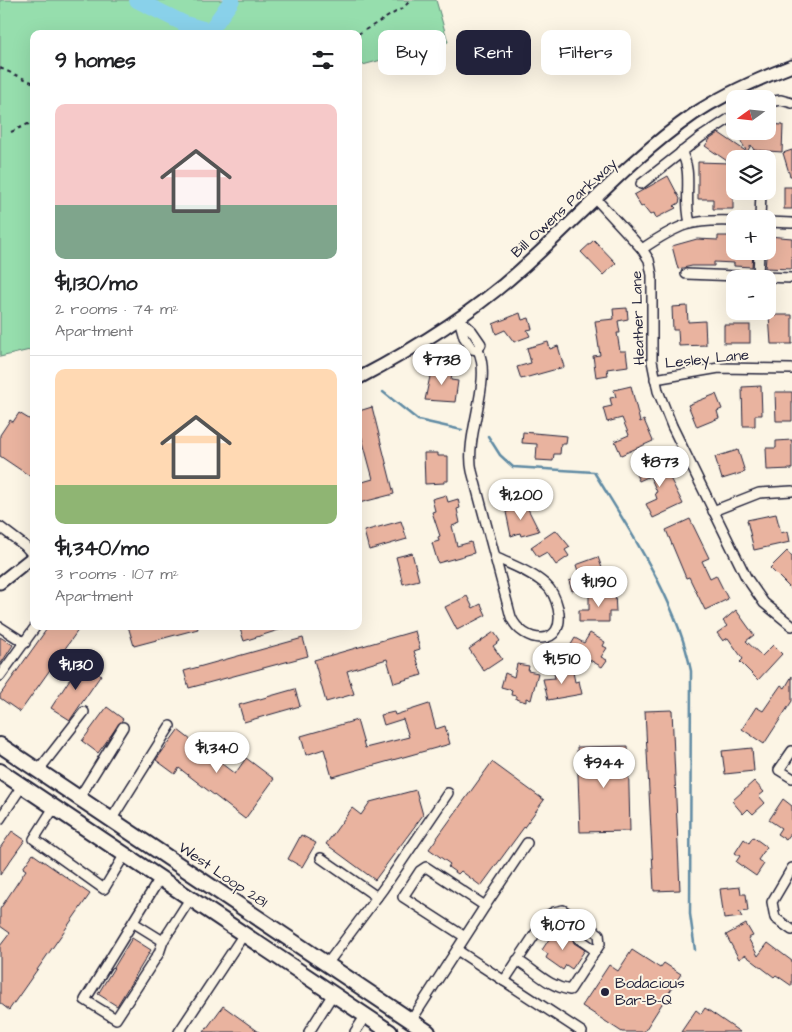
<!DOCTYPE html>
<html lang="en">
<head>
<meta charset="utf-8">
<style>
  body { margin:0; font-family:"Architects Daughter",sans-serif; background:#f2f2f2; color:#202124; height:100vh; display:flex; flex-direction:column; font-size:19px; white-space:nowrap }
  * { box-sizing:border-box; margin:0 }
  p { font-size:16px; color:#757577 }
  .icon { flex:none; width:28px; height:28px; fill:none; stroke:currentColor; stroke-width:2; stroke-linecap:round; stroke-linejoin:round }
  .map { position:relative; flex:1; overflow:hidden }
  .sheet { position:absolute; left:30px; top:30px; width:332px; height:600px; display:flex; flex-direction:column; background:#fff; border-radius:10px; box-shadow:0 5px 20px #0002 }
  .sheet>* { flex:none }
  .top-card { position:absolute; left:378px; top:30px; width:339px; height:45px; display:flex; gap:10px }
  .needle { width:32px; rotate:255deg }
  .tools { position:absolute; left:726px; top:90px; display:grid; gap:10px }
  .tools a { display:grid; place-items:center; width:50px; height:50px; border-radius:10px; background:#fff; box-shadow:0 5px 20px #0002; font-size:25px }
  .price { position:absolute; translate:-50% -42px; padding:0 11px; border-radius:18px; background:#fff; color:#222; font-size:16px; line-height:32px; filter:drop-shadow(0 1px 2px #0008) }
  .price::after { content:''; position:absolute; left:50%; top:30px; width:15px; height:11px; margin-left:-8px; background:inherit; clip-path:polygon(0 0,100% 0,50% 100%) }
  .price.active { background:#22223b; color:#fff }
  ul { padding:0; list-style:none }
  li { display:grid; align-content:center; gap:10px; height:265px; padding:0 25px }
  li+li { border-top:1px solid #e0e0e0 }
  li span { display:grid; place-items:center; height:155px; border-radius:10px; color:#555 }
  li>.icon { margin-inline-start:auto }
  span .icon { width:90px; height:90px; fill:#fffc; stroke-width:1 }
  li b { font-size:21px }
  h2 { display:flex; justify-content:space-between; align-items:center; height:60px; padding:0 25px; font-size:21px }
  .chip { padding:0 18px; border-radius:10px; background:#fff; box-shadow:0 5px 20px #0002; font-size:18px; line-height:45px }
  .chip.active { background:#22223b; color:#fff }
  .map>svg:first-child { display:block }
  .green { fill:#96dead; stroke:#5c8074 }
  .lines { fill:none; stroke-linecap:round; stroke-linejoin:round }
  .stream { stroke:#608ba4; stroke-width:2.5 }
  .river { stroke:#89d1ea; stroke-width:16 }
  .building { fill:#e9b39f; stroke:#22223b }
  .minor-casing { stroke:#22223b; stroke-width:12 }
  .major-casing { stroke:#22223b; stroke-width:15 }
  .highway-casing { stroke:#22223b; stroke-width:18 }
  .path { stroke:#22223b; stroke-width:2; stroke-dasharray:4 4; stroke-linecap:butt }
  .minor { stroke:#fcf5e5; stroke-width:9 }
  .major { stroke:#fcf5e5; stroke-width:11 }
  .highway { stroke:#fcf5e5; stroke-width:14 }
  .poi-dot { fill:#22223b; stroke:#fcf5e5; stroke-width:2 }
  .labels { text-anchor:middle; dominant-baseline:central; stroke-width:4; stroke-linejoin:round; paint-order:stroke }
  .street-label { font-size:15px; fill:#22223b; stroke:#fcf5e5 }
  .poi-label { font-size:15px; fill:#22223b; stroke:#fcf5e5; text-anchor:start }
</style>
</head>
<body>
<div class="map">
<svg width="792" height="1032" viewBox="0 0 792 1032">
  <rect width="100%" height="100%" fill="#fcf5e5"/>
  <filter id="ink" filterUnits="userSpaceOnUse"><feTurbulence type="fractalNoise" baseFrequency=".02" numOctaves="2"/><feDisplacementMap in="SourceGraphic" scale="10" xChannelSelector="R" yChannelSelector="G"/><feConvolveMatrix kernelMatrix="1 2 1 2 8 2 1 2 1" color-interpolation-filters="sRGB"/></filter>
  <g filter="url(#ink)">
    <polygon class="green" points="0,0 436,0 448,42 359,66 359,34 34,34 34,349 0,357"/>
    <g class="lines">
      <g class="stream">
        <polyline points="190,34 200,28"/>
        <polyline points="383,392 418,420 462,430"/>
        <path d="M488,436L500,455L513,467L594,472C631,533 677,600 691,671L690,914L695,950"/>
      </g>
      <polyline class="river" points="137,0 185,24 210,31 232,0"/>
    </g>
    <g class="building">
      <polygon points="768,124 783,125 782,152 754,150 751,145 747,152 735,131 768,131"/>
      <polygon points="719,133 747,152 743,159 735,159 733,164 733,209 713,209 713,199 698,199 698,162 730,163 705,146 710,139"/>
      <polygon points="792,150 792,176 790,176 783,153"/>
      <polygon points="668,176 680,199 679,203 674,206 676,208 656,218 654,213 650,215 643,206 641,207 634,195"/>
      <rect x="784" y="187" width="8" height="22"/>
      <polygon points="718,236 735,236 735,251 753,252 752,267 734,266 734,263 714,262 714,266 692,266 678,269 672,246 697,239 718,240"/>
      <polygon points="768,236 792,238 792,269 765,268"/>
      <polygon points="594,240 616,263 603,275 581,252"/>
      <polygon points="687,306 688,322 705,321 706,345 679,346 678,330 673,330 672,307"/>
      <polygon points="627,308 628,319 618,321 620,333 617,333 620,351 626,351 628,366 607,369 608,375 596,377 593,356 600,355 595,321 614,319 613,309"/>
      <polygon points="520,313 522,320 529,318 532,329 527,330 530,336 514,342 505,330 496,334 493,324"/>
      <polygon points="769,315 792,315 792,344 771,344"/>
      <rect x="724" y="325" width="26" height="18"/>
      <polygon points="548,342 550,349 558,346 564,367 521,379 517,367 531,363 527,348"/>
      <polygon points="432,367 453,370 451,380 458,381 455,402 425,400"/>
      <polygon points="631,386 640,422 644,420 653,441 621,455 615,441 629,435 622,418 607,422 603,408 612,406 610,398 616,397 614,390"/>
      <polygon points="761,386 762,415 755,415 755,426 743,426 742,387"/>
      <polygon points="775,392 792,392 792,421 776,421"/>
      <polygon points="716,394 722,409 717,411 719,418 697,427 688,405"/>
      <polygon points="372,407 394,494 359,503 359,483 373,479 359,427 359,411"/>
      <polygon points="19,413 34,422 34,479 0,456 0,435 10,420 13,422"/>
      <polygon points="523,432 567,436 566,444 561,444 560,454 554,454 553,461 536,460 537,444 522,443"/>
      <polygon points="792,440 792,469 767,470 766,448 776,448 776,441"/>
      <polygon points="738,450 745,472 722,479 715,457"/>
      <polygon points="424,453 438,453 438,456 448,456 448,481 444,481 444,483 425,484"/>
      <polygon points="660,458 683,504 653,518 646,504 657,499 655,493 657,492 650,476 639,481 634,470"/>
      <polygon points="446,495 448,502 458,499 460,508 457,509 460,523 452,526 457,546 471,542 474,553 438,563 432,543 439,541 438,537 440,536 432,512 435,511 432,499"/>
      <polygon points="525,503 539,531 521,536 520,533 511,536 506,512 509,511 508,509"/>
      <polygon points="776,514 781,533 788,531 790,542 754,550 747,520"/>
      <polygon points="690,519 709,558 702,561 710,578 716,575 728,599 705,610 689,577 686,578 666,530"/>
      <polygon points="401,521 407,539 369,550 364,531"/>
      <polygon points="556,530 570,547 565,550 569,556 556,565 547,552 538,557 531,547"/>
      <polygon points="787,551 792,557 792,590 770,568"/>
      <polygon points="412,553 419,580 403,584 396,557"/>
      <polygon points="598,557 606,579 572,591 569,581 580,577 576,565"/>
      <polygon points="589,593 615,593 616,612 609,612 609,622 579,622 579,610 589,610"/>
      <polygon points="467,596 473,608 481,604 486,615 457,630 445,607"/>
      <polygon points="736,610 754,635 746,641 762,656 773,645 782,654 758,680 740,662 743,659 728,638 723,641 717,633 727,626 723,621"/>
      <polygon points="49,626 81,626 20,712 0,698 0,695"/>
      <polygon points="128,626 197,626 198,629 134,646"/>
      <polygon points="239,626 285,626 285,628 244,641"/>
      <polygon points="415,631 420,649 414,651 422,675 394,683 387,659 347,671 354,694 326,702 314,660"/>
      <polygon points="494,632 500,641 493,646 502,659 484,671 469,649"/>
      <polygon points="590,633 605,642 603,646 607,648 601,657 607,660 602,667 569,648 575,638 584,643"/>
      <polygon points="0,637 13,645 0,665"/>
      <polygon points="303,638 308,656 189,688 184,671"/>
      <polygon points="81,662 101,675 70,720 51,708"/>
      <polygon points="517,664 529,666 528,671 538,673 531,700 526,698 526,702 516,699 516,696 511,695 512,690 501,687 505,673 514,677"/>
      <polygon points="572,667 575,682 579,681 582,694 548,700 543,679 555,678 554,672"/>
      <polygon points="792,676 792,701 764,744 742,729 756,707 763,711 781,685 785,688"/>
      <polygon points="295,689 300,706 244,722 239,705"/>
      <polygon points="429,704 436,729 445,726 450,744 332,777 324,749 306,755 301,736 357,720 365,748 409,737 403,719 384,725 381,715 394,712 395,715"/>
      <polygon points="107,707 123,719 98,753 82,741"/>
      <polygon points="672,710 680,890 654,891 645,711"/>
      <polygon points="178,730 235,774 246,758 274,779 245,819 179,768 175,774 156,760"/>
      <polygon points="628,746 630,831 580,832 577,747"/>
      <polygon points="752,748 754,771 725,774 722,751"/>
      <polygon points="492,762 544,800 481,886 461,871 458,874 448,867 450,864 429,849"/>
      <polygon points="754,781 764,792 759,796 765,803 753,814 748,809 743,814 732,801"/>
      <polygon points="416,790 423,815 375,880 326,844 352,808 361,815 370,802"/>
      <polygon points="783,799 792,806 792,832 786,840 777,834 781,828 769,820"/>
      <polygon points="12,831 25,840 0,875 0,848"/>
      <polygon points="301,835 316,843 302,867 288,859"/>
      <polygon points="753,837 767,847 758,860 764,864 756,876 736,862 740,856 735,853 744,839 749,843"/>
      <polygon points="33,854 90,894 9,1010 0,1003 0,946 10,933 0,926 0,909 26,870 23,868"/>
      <polygon points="740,887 741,894 746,894 748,911 739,912 742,917 724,919 720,889"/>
      <polygon points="746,924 753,936 748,938 758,956 768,943 792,961 792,986 776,975 774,977 745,955 739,959 726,935"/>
      <polygon points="555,930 567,938 572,937 574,943 585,950 572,969 566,965 563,970 546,958 548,954 542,950"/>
      <polygon points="132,938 151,950 117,1006 98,994"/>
      <polygon points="632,950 660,968 664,963 681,974 644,1032 622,1032 582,1006 609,965 618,971"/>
      <polygon points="223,1006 259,1032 204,1032"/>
      <polygon points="705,1008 740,1032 681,1032 696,1010 701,1014"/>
    </g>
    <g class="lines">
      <g class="minor-casing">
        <g id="minor">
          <polyline points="768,102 781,100 792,103"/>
          <path d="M681,152C694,172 683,200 690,222"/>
          <polyline points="641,184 701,137 735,115"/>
          <polyline points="596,199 642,249 649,260 652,275 652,361 658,391 672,426 746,577 764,603 792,626"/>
          <polyline points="760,219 761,191"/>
          <polyline points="768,222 792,223"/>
          <path d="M642,249C679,224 691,219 735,221"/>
          <polyline points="686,274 792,278"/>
          <polyline points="758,277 759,251"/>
          <polygon points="459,319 472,331 481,344 478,350 472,349 464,337"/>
          <path d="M478,350C493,381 464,435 472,471L511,617C522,644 567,649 558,608C556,600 553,591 546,585C532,572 511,565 495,557"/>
          <polyline points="655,379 719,368 792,369"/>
          <polyline points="713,511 759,493 792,491"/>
          <polyline points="0,527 25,546 34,556"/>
          <polyline points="0,627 25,643"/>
          <polyline points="0,676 36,626"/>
          <polyline points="792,751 779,770 792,778"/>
          <polyline points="38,771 84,712"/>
          <polyline points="79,798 123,727"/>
          <polyline points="55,806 34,839 104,889 125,854"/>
          <polyline points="0,819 22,786"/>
          <polyline points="111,820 170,726"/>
          <polyline points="321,858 377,897"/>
          <polyline points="792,868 772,902 775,918 792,930"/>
          <polyline points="160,878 85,1000 116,1019 159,953 163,941"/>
          <polyline points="485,906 527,843"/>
          <polyline points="547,916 568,932"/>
          <polyline points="134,923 163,941 190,899"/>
          <polyline points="578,938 595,950"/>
          <polyline points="457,950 582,1032"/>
          <polyline points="327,964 383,889 448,793"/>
          <path d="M504,981L547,916L554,912L563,910L599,934L600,944L570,990C547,986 536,971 517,960"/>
          <polyline points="411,1021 485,906 426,867 420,871 403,897 465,937"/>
          <polyline points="179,1032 244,934"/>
          <polyline points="309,1032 333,994"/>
          <polyline points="355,1032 366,1015"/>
        </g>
      </g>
      <g class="major-casing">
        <g id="major">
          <path d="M359,378C416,348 471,314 519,271C577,220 629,159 694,114C724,94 758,79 792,66"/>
          <polyline points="0,583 34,556"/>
        </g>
      </g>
      <g class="highway-casing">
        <g id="highway">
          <polyline points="0,745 428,1032"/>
          <polyline points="0,771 390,1032"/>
        </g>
      </g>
      <g class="path">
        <polyline points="358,34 403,8 411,0"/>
        <polyline points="0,68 34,83"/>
        <polyline points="11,132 28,124 34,125"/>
      </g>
      <use href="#minor" class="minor"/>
      <use href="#major" class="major"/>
      <use href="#highway" class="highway"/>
    </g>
  </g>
  <circle class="poi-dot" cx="605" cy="992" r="5"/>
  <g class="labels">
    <g class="street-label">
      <text transform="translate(564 208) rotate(-43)">Bill Owens Parkway</text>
      <text transform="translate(638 318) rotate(-92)">Heather Lane</text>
      <text transform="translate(707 359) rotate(-6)">Lesley Lane</text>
      <text transform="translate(223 875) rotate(34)">West Loop 281</text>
    </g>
    <g class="poi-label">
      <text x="615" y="983">Bodacious<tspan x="615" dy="17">Bar-B-Q</tspan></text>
    </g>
  </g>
</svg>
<div class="tools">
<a><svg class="needle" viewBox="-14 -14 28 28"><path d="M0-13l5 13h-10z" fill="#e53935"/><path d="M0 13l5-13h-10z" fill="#757577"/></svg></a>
<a><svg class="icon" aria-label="layers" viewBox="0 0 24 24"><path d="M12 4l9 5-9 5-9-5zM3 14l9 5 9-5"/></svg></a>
<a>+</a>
<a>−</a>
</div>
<b class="price" style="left:442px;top:386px">$738</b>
<b class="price" style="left:660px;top:488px">$873</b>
<b class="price" style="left:521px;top:521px">$1,200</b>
<b class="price" style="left:599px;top:608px">$1,190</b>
<b class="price" style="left:562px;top:685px">$1,510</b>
<b class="price active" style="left:76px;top:691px">$1,130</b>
<b class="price" style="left:217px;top:774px">$1,340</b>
<b class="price" style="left:604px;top:789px">$944</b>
<b class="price" style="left:563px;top:951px">$1,070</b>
<div class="top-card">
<a class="chip">Buy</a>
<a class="chip active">Rent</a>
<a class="chip">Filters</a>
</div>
<section class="sheet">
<h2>9 homes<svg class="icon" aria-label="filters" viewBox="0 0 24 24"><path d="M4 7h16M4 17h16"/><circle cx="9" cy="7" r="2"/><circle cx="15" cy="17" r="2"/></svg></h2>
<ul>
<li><span style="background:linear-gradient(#f6c9c9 65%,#7fa58c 0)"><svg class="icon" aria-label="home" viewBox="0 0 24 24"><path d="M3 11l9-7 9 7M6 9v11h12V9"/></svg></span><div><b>$1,130/mo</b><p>2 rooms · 74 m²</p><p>Apartment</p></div></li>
<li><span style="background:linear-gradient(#ffd9b3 75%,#8fb573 0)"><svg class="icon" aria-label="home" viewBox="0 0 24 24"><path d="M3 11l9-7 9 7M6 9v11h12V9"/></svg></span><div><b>$1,340/mo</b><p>3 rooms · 107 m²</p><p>Apartment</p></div></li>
</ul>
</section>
</div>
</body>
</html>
